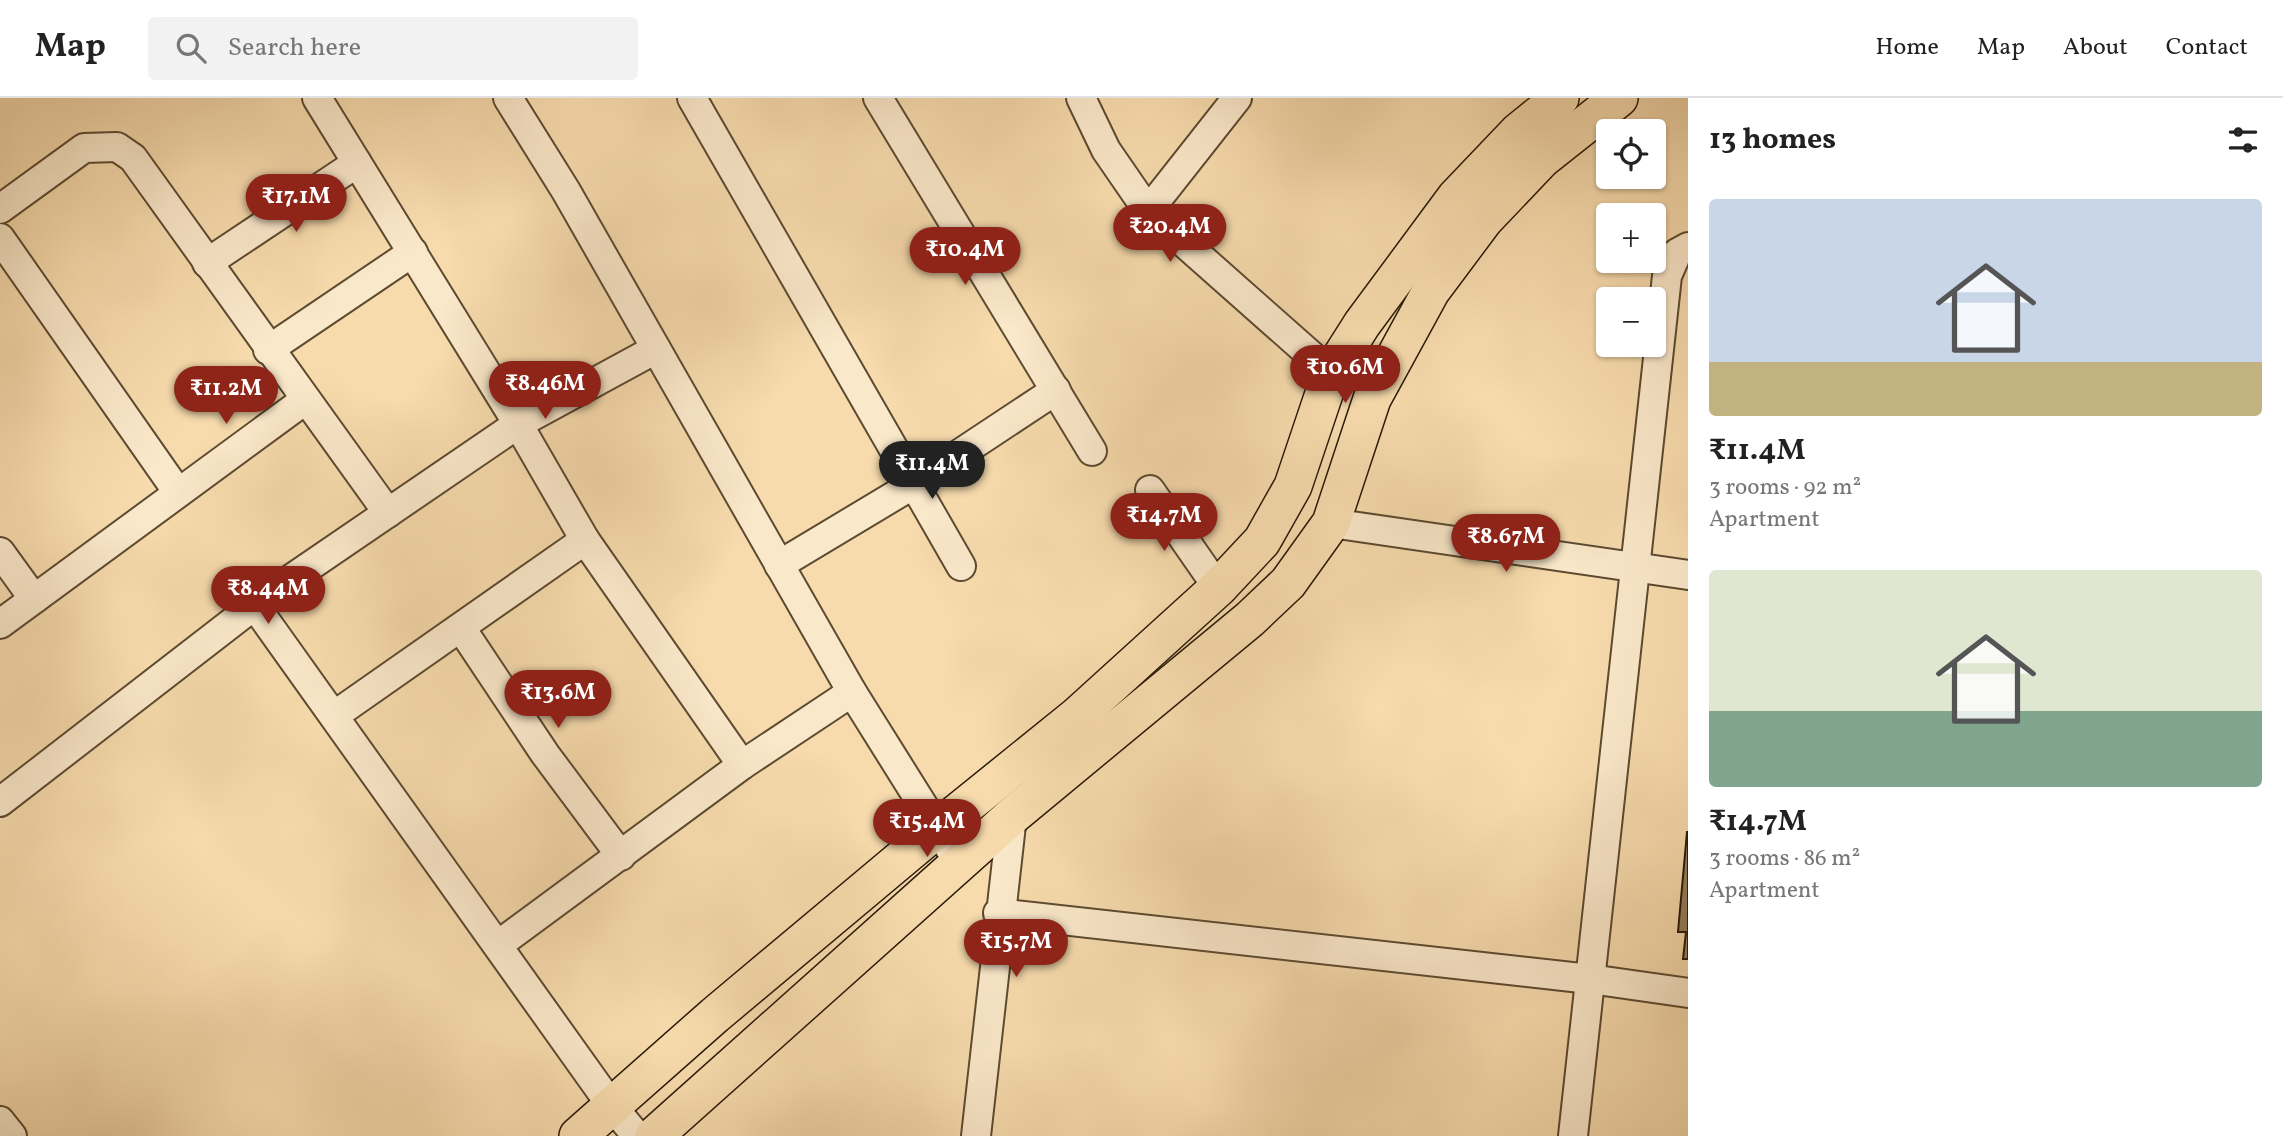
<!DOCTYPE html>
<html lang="en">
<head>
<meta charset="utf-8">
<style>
  body { margin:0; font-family:Vollkorn,serif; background:#f2f2f2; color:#222; height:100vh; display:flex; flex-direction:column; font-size:26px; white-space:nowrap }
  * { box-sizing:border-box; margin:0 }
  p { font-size:23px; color:#767676 }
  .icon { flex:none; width:38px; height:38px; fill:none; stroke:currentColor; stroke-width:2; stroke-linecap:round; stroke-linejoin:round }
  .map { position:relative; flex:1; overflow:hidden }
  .sheet { display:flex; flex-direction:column; background:#fff; width:595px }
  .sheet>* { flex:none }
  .fabs { position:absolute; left:1596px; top:21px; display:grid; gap:14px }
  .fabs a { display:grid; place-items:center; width:70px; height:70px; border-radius:7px; background:#fff; box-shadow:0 2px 5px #0004; font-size:35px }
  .price { position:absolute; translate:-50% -60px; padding:0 16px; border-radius:24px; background:#8f2418; color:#fff; font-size:23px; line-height:46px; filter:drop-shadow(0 2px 4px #0008) }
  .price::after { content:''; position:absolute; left:50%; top:42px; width:21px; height:16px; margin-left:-10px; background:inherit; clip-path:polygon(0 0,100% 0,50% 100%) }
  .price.current { background:#222; color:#fff }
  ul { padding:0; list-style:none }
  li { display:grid; align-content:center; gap:14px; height:371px; padding:0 21px }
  li span { display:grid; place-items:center; height:217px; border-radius:7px; color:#555 }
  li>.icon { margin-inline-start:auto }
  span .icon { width:126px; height:126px; fill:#fffc; stroke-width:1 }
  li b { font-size:30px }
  h2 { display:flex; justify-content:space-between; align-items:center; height:84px; padding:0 21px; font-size:30px }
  header { display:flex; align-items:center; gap:42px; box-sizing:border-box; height:98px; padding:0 35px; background:#fff; border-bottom:2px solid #e0e0e0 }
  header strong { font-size:33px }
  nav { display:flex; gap:38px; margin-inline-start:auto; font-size:24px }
  .search { width:490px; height:63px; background:#f2f2f2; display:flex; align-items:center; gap:18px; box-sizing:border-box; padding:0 24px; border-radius:7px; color:#767676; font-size:26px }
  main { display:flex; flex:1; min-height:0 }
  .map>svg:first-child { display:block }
  .building { fill:#947e5e; stroke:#291908; stroke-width:2 }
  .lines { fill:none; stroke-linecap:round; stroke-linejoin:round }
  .minor-casing { stroke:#5c4a31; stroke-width:32 }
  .major-casing { stroke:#291908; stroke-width:40 }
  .minor { stroke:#fae8ca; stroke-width:28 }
  .major { stroke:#f7dbad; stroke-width:37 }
</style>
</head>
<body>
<header>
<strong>Map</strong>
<div class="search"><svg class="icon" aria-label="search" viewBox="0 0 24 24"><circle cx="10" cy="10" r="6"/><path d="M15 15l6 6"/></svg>Search here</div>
<nav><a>Home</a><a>Map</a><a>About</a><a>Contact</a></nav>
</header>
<main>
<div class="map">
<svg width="1688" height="1038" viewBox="0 0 1688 1038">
  <rect width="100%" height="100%" fill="#f7dbad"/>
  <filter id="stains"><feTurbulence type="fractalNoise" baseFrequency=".00286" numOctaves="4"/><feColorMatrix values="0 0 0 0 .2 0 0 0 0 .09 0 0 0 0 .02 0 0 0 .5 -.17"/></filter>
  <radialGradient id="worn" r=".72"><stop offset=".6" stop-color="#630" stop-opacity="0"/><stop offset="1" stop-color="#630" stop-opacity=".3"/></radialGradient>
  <polygon class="building" points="1687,734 1688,734 1688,861 1683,861 1686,834 1678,834"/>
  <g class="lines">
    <g class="minor-casing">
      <g id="minor">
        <polyline points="317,0 518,326 585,442 742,667"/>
        <polyline points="508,0 566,93 852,594 959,765"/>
        <polyline points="692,0 961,468"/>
        <polyline points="878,0 1092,353"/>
        <polyline points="1081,0 1106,52 1148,113 1331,275"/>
        <polyline points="0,111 84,50 117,49 133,60 388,415"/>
        <polyline points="1148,113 1237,0"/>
        <polyline points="0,140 177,393"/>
        <polyline points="207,165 357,65"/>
        <polyline points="268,252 413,154"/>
        <polyline points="1150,392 1218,490"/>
        <polyline points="1331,425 1688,477"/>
        <polyline points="0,454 34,501"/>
        <polyline points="779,467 914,386 1056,292"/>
        <polyline points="255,508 611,1007 637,1038"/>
        <polyline points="0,526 305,302"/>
        <polyline points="461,530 545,656 621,758"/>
        <polyline points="335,617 585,442"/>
        <polyline points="0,704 269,496 518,326 656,251"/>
        <polyline points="998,815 1590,881 1688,895"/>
        <polyline points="498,847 742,667 852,594"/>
        <polyline points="0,1023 12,1038"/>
        <polyline points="976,1038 1012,718"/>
        <polyline points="1573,1038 1667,178 1677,155 1688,149"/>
      </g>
    </g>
    <g class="major-casing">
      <g id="major">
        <polyline points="578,1038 715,917 937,731 1077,618 1218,490 1262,443 1293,388 1331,275 1362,226 1456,99 1518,34 1560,0"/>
        <polyline points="654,1038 1012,718 1250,521 1288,485 1331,425 1372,301 1431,193 1484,122 1542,61 1619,0"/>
      </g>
    </g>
    <use href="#minor" class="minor"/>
    <use href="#major" class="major"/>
  </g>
  <rect width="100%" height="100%" filter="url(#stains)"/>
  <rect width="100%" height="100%" fill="url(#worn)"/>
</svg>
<div class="fabs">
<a><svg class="icon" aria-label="locate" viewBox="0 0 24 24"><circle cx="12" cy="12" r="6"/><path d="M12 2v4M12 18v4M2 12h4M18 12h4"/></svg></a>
<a>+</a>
<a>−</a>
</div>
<b class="price" style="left:296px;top:136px">₹17.1M</b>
<b class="price" style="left:1170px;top:166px">₹20.4M</b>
<b class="price" style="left:965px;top:189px">₹10.4M</b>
<b class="price" style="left:1345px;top:307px">₹10.6M</b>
<b class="price" style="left:545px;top:323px">₹8.46M</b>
<b class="price" style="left:226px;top:328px">₹11.2M</b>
<b class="price current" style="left:932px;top:403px">₹11.4M</b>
<b class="price" style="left:1164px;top:455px">₹14.7M</b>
<b class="price" style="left:1506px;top:476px">₹8.67M</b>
<b class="price" style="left:268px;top:528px">₹8.44M</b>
<b class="price" style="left:558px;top:632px">₹13.6M</b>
<b class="price" style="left:927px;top:761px">₹15.4M</b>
<b class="price" style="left:1016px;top:881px">₹15.7M</b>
</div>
<section class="sheet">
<h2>13 homes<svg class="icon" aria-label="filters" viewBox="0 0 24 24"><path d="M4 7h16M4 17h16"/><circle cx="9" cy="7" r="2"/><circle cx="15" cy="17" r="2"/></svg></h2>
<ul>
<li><span style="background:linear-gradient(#c9d6e8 75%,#c2b280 0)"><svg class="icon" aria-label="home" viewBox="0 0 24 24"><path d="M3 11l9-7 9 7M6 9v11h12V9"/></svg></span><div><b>₹11.4M</b><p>3 rooms · 92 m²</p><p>Apartment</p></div></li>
<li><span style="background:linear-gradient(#dfe7d0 65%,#7fa58c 0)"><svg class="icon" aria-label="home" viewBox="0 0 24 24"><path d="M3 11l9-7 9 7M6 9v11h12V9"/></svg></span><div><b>₹14.7M</b><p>3 rooms · 86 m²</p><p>Apartment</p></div></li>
</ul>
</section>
</main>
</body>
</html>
